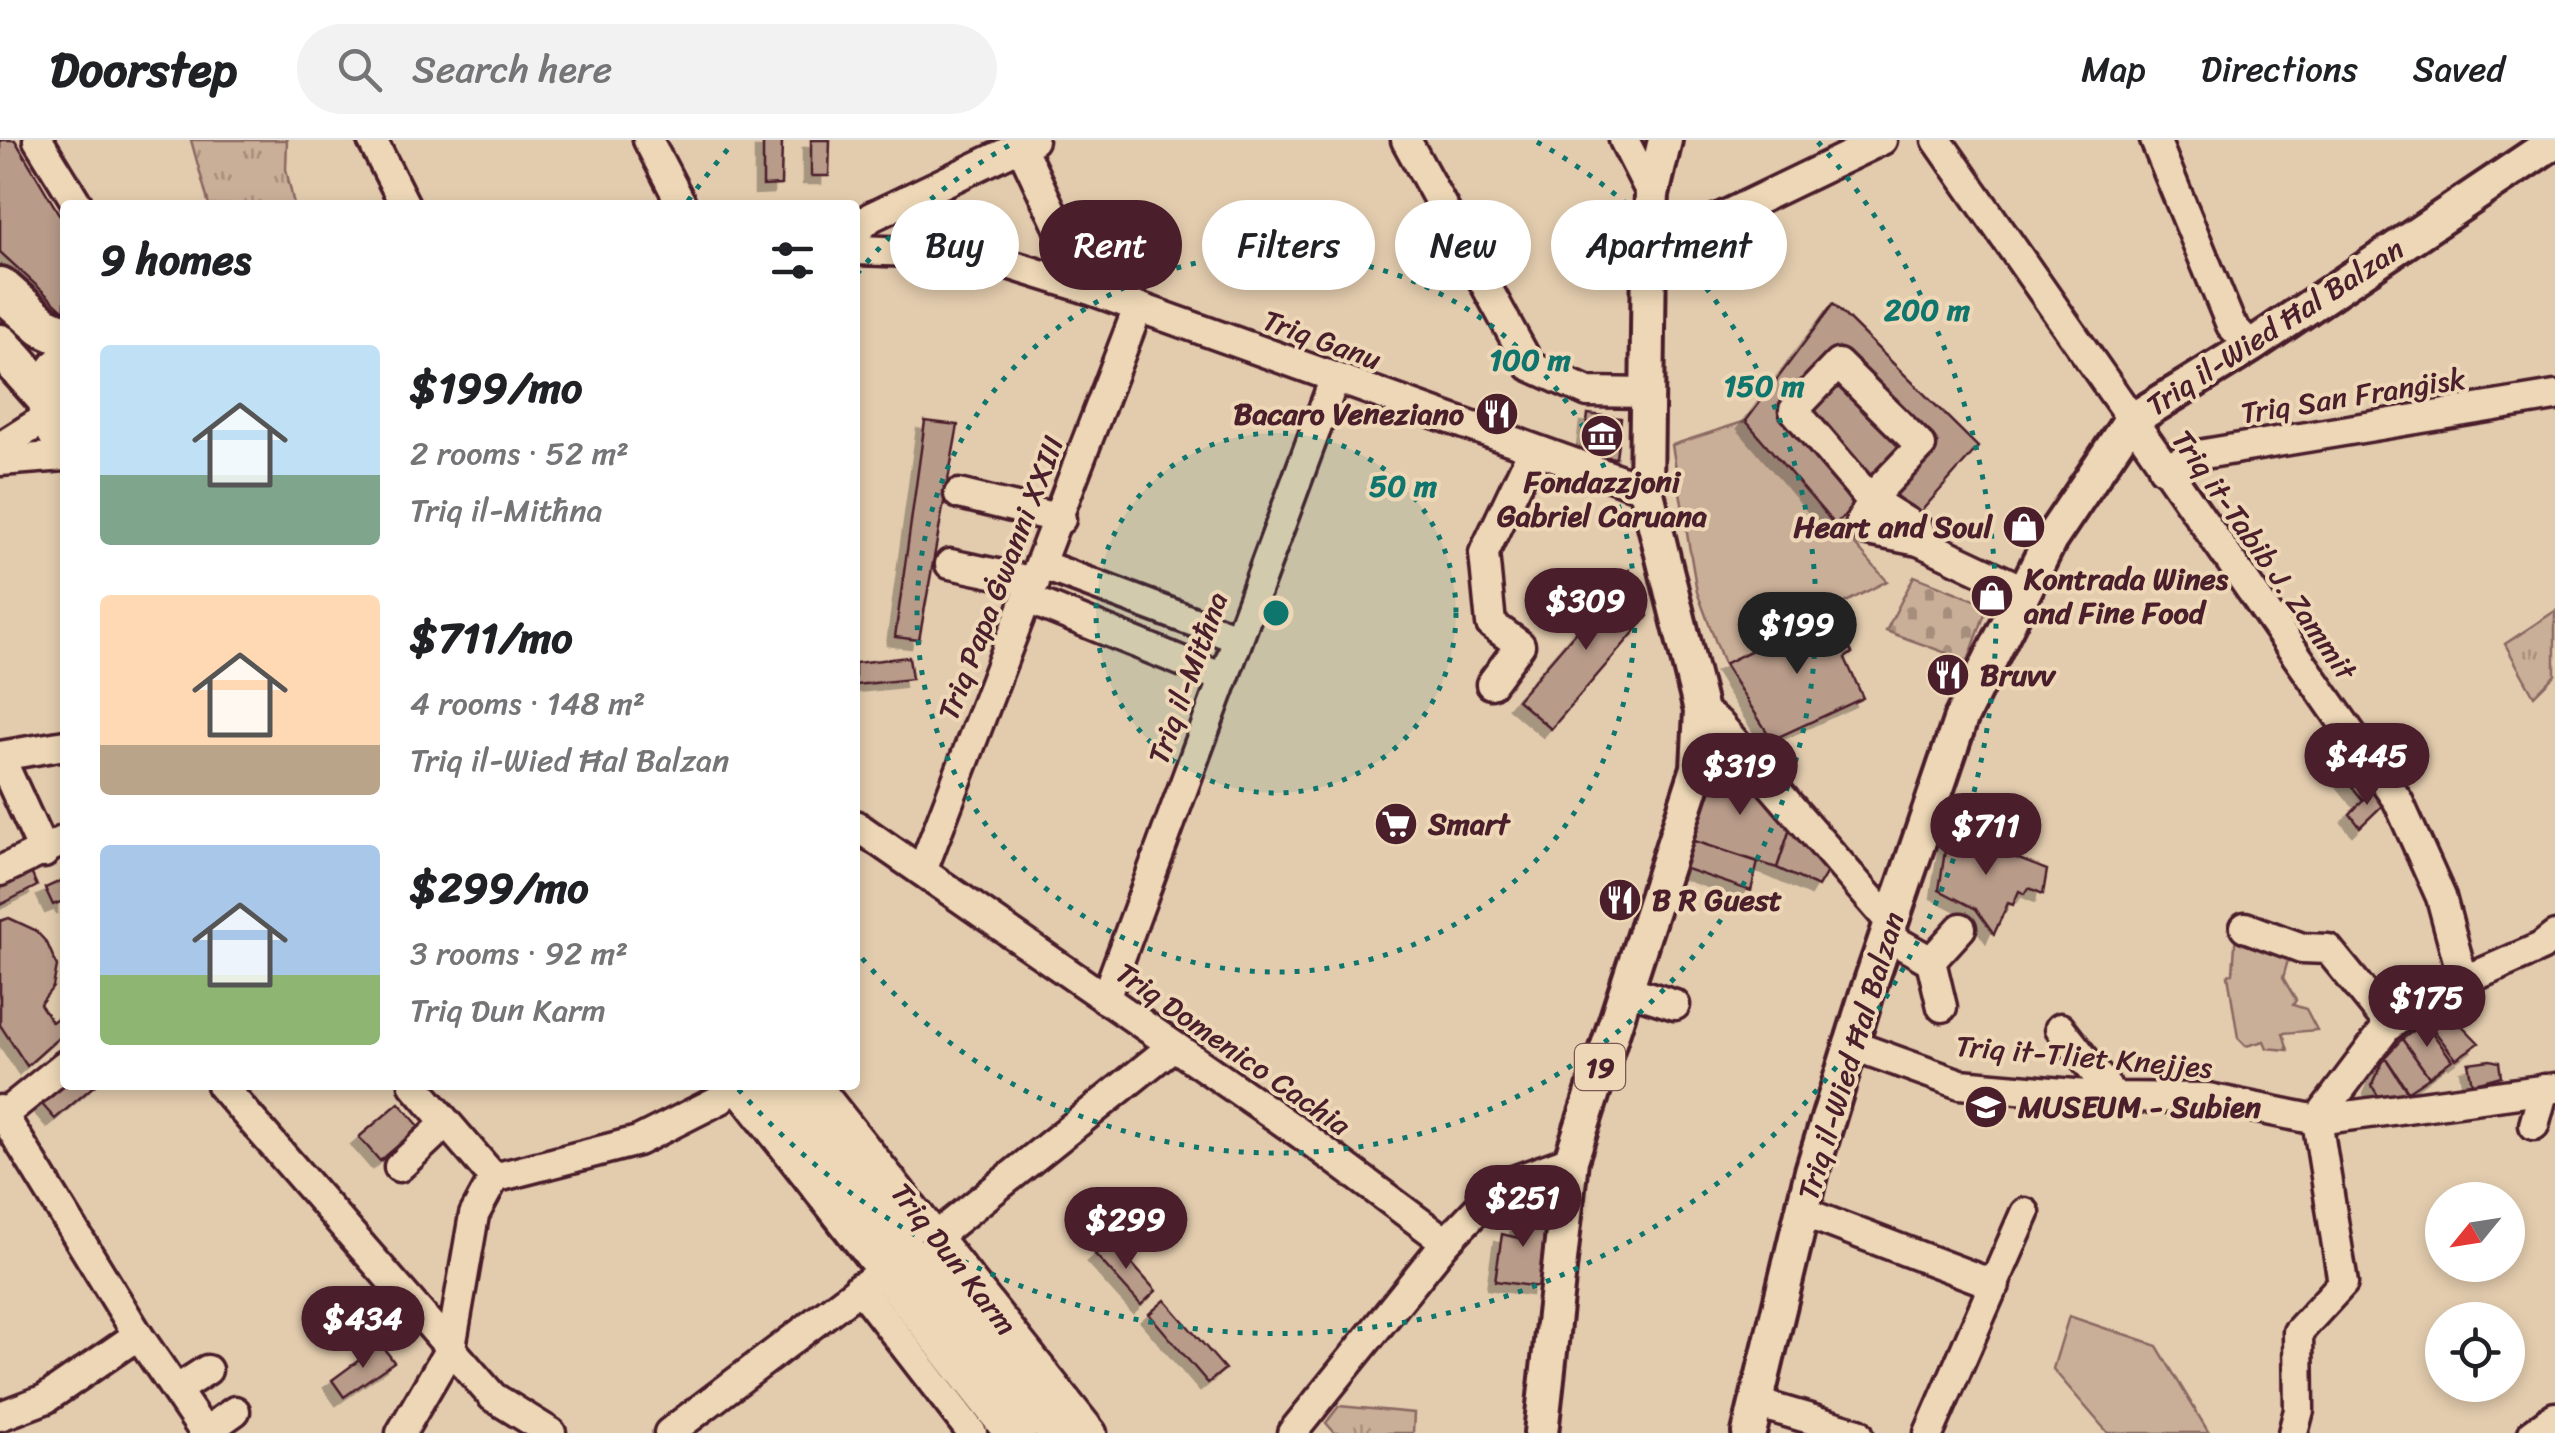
<!DOCTYPE html>
<html lang="en">
<head>
<meta charset="utf-8">
<style>
  body { margin:0; font-family:Sriracha,sans-serif; background:#f2f2f2; color:#202124; height:100vh; display:flex; flex-direction:column; font-size:38px; white-space:nowrap }
  * { box-sizing:border-box; margin:0 }
  p { font-size:32px; color:#757577 }
  .icon { flex:none; width:55px; height:55px; fill:none; stroke:currentColor; stroke-width:2; stroke-linecap:round; stroke-linejoin:round }
  .map { position:relative; flex:1; overflow:hidden }
  .drawer { position:absolute; left:60px; top:60px; width:800px; height:890px; display:flex; flex-direction:column; background:#fff; border-radius:10px; box-shadow:0 5px 15px #0003 }
  .drawer>* { flex:none }
  .top-card { position:absolute; left:890px; top:60px; width:950px; height:90px; display:flex; gap:20px }
  .needle { width:65px; rotate:240deg }
  .tools { position:absolute; left:2425px; top:1042px; display:grid; gap:20px }
  .tools a { display:grid; place-items:center; width:100px; height:100px; border-radius:50%; background:#fff; box-shadow:0 5px 15px #0003; font-size:50px }
  .price { position:absolute; translate:-50% -85px; padding:0 22px; border-radius:35px; background:#4a1f2b; color:#fff; font-size:32px; line-height:65px; filter:drop-shadow(0 2px 5px #0008) }
  .price::after { content:''; position:absolute; left:50%; top:60px; width:30px; height:22px; margin-left:-15px; background:inherit; clip-path:polygon(0 0,100% 0,50% 100%) }
  .price.current { background:#222; color:#fff }
  ul { padding:0; list-style:none }
  li { display:flex; align-items:center; gap:30px; height:250px; padding:0 40px }
  li span { display:grid; place-items:center; flex:none; width:280px; height:200px; border-radius:10px; color:#555 }
  li>.icon { margin-inline-start:auto }
  span .icon { width:120px; height:120px; fill:#fffc; stroke-width:1 }
  li b { font-size:42px }
  h2 { display:flex; justify-content:space-between; align-items:center; height:120px; padding:0 40px; font-size:42px }
  .tag { padding:0 35px; border-radius:45px; background:#fff; box-shadow:0 5px 15px #0003; font-size:35px; line-height:90px }
  .tag.current { background:#4a1f2b; color:#fff }
  header { display:flex; align-items:center; gap:60px; box-sizing:border-box; height:140px; padding:0 50px; background:#fff; border-bottom:2px solid #e0e0e0 }
  header strong { font-size:48px }
  nav { display:flex; gap:55px; margin-inline-start:auto; font-size:35px }
  .search { width:700px; height:90px; background:#f2f2f2; display:flex; align-items:center; gap:25px; box-sizing:border-box; padding:0 35px; border-radius:55px; color:#757577; font-size:38px }
  .map>svg:first-child { display:block }
  .grass { fill:url(#grass-tufts); stroke:#8a6762; stroke-width:2.5 }
  .cemetery { fill:url(#cemetery-stones); stroke:#8a6762; stroke-width:2.5 }
  .garden { fill:#caaf98; stroke:#8a6762; stroke-width:2.5 }
  .building { fill:#b89b89; stroke:#4a1f2b; stroke-width:2.5; filter:url(#shadow) }
  .lines { fill:none; stroke-linecap:round; stroke-linejoin:round }
  .minor-casing { stroke:#4a1f2b; stroke-width:35 }
  .major-casing { stroke:#4a1f2b; stroke-width:40 }
  .highway-casing { stroke:#4a1f2b; stroke-width:48 }
  .minor { stroke:#edd7b6; stroke-width:28 }
  .major { stroke:#edd7b6; stroke-width:32 }
  .highway { stroke:#edd7b6; stroke-width:40 }
  .ring { fill:none; stroke:#0f766e; stroke-width:5; stroke-dasharray:5 10 }
  .labels { text-anchor:middle; dominant-baseline:central; stroke-width:8; stroke-linejoin:round; paint-order:stroke }
  .shield { fill:#edd7b6; stroke:#7b5655; stroke-width:2.5 }
  .shield-label { font-size:28px; font-weight:bold; fill:#4a1f2b }
  .street-label { font-size:30px; fill:#4a1f2b; stroke:#edd7b6 }
  .poi-label { font-size:30px; font-weight:bold; fill:#4a1f2b; stroke:#edd7b6; text-anchor:start }
  .centre { fill:#0f766e; stroke:#edd7b6; stroke-width:5 }
  .ring-label { font-size:30px; text-anchor:middle; font-weight:bold; fill:#0f766e; stroke:#edd7b6; stroke-width:8; stroke-linejoin:round; paint-order:stroke }
</style>
</head>
<body>
<header>
<strong>Doorstep</strong>
<div class="search"><svg class="icon" aria-label="search" viewBox="0 0 24 24"><circle cx="10" cy="10" r="6"/><path d="M15 15l6 6"/></svg>Search here</div>
<nav><a>Map</a><a>Directions</a><a>Saved</a></nav>
</header>
<div class="map">
<svg width="2555" height="1293" viewBox="0 0 2555 1293">
  <defs>
    <pattern id="grass-tufts" width="24" height="20" patternUnits="userSpaceOnUse" patternTransform="scale(2.5)"><rect width="24" height="20" fill="#caaf98"/><path d="M3 7l-1-3M5 7V3M7 7l1-3M15 17l-1-3M17 17v-4M19 17l1-3" fill="none" stroke="#a68e7c"/></pattern>
    <pattern id="cemetery-stones" width="16" height="16" patternUnits="userSpaceOnUse" patternTransform="scale(2.5)"><rect width="16" height="16" fill="#caaf98"/><path d="M2 7V4a2 2 0 0 1 4 0v3zM10 15v-3a2 2 0 0 1 4 0v3z" fill="#a68e7c"/></pattern>
    <filter id="shadow"><feDropShadow dx="-8" dy="8" stdDeviation="0" flood-color="#0004"/></filter>
  </defs>
  <rect width="100%" height="100%" fill="#e3ccae"/>
  <filter id="ink" filterUnits="userSpaceOnUse"><feTurbulence type="fractalNoise" baseFrequency=".01" numOctaves="2"/><feDisplacementMap in="SourceGraphic" scale="20" xChannelSelector="R" yChannelSelector="G"/><feConvolveMatrix kernelMatrix="1 2 1 2 8 2 1 2 1" color-interpolation-filters="sRGB"/></filter>
  <g filter="url(#ink)">
    <g class="grass">
      <polygon points="191,0 287,0 286,29 294,65 209,65"/>
      <polygon points="2555,471 2555,535 2534,556 2505,504"/>
      <polygon points="1339,1266 1414,1273 1413,1293 1335,1293 1326,1283"/>
    </g>
    <polygon class="cemetery" points="1914,436 1988,465 1968,521 1886,491"/>
    <g class="garden">
      <polygon points="1746,281 1887,441 1724,524 1697,452 1672,305"/>
      <polygon points="2236,790 2291,809 2283,838 2296,860 2293,865 2306,869 2317,890 2283,893 2288,910 2267,908 2264,901 2246,906 2238,898 2228,835 2233,833"/>
      <polygon points="2069,1176 2157,1206 2209,1293 2108,1293 2053,1229"/>
    </g>
    <g class="building">
      <polygon points="0,0 15,0 65,84 65,172 0,112"/>
      <polygon points="763,0 782,0 781,45 763,46"/>
      <polygon points="811,0 830,0 829,36 811,36"/>
      <polygon points="1833,164 1978,307 1916,377 1889,355 1938,303 1837,208 1781,270 1855,368 1834,384 1746,281"/>
      <polygon points="1838,241 1905,307 1868,347 1811,270"/>
      <polygon points="1588,274 1621,278 1616,318 1583,314"/>
      <polygon points="925,281 958,285 919,500 895,497"/>
      <polygon points="1629,430 1648,476 1551,589 1517,560"/>
      <polygon points="1832,471 1852,513 1845,518 1863,558 1772,600 1724,524"/>
      <polygon points="909,517 912,539 855,545 855,523"/>
      <polygon points="2352,621 2373,649 2363,660 2341,633"/>
      <polygon points="1735,623 1790,689 1777,728 1691,700 1713,625"/>
      <polygon points="2373,649 2385,663 2360,687 2350,674"/>
      <polygon points="1790,689 1827,732 1818,747 1777,728"/>
      <polygon points="1948,691 2047,730 2043,754 2029,748 2025,754 2019,751 2013,765 2008,763 1994,794 1976,769 1939,750"/>
      <polygon points="1691,700 1758,722 1751,751 1683,728"/>
      <polygon points="31,732 37,746 0,765 0,746"/>
      <polygon points="65,739 65,766 63,761 53,765 45,748"/>
      <polygon points="9,778 35,790 47,803 57,826 53,847 40,864 52,882 65,872 65,892 27,926 0,885 0,781"/>
      <polygon points="2443,866 2479,903 2456,919 2426,880"/>
      <polygon points="2425,883 2452,920 2429,937 2402,899"/>
      <polygon points="2402,899 2429,937 2408,951 2385,917"/>
      <polygon points="2385,917 2408,953 2403,957 2380,959 2372,946"/>
      <polygon points="2490,920 2499,922 2501,936 2472,944 2468,923"/>
      <polygon points="65,941 65,945 95,945 55,979 40,962"/>
      <polygon points="399,963 420,987 380,1021 359,997"/>
      <polygon points="1530,1063 1541,1069 1545,1085 1539,1147 1495,1141 1502,1094 1518,1098 1519,1070"/>
      <polygon points="1111,1100 1156,1151 1141,1165 1095,1114"/>
      <polygon points="1165,1160 1225,1229 1208,1243 1149,1174"/>
      <polygon points="381,1204 394,1222 344,1257 332,1240"/>
    </g>
    <g class="lines">
      <g class="minor-casing">
        <g id="minor">
          <polyline points="38,0 78,65"/>
          <polyline points="372,0 405,65"/>
          <polyline points="648,0 682,65"/>
          <polyline points="1018,0 1088,149"/>
          <polyline points="1406,0 1530,226 1588,252 1647,253"/>
          <polyline points="1624,0 1652,55"/>
          <polyline points="1937,0 2398,661 2441,757 2463,839"/>
          <polyline points="2155,0 2231,185 2251,206"/>
          <polyline points="855,92 871,77 1033,0"/>
          <polyline points="855,110 976,114 1088,149 1646,349"/>
          <polyline points="1649,112 1882,0"/>
          <polyline points="0,307 49,276"/>
          <polyline points="0,321 65,316"/>
          <polyline points="2163,328 2198,315 2555,256"/>
          <polyline points="959,354 1061,379"/>
          <polyline points="1865,373 1861,380 1868,391 1919,401 1919,390 1870,359 1794,270 1838,224 1921,306 1870,359"/>
          <polyline points="1919,401 2025,451"/>
          <polyline points="950,424 1035,442"/>
          <polyline points="1042,425 1237,498"/>
          <polyline points="1028,459 1223,538"/>
          <polyline points="1491,544 1520,505 1491,484 1484,413 1533,310"/>
          <polyline points="1701,571 1718,583 1892,784"/>
          <polyline points="0,616 65,605"/>
          <polyline points="0,617 44,713"/>
          <polyline points="855,685 1301,994 1446,1102"/>
          <polyline points="0,731 65,700"/>
          <polyline points="922,731 1138,168"/>
          <polyline points="2245,787 2302,808 2328,809 2390,885"/>
          <polyline points="1887,796 1931,821"/>
          <polyline points="1625,849 1675,865"/>
          <polyline points="1105,859 1334,240"/>
          <polyline points="1942,867 1931,821 1961,788"/>
          <polyline points="2060,888 2114,957"/>
          <polyline points="1849,904 1960,944 2109,957 2208,958 2317,980 2555,948"/>
          <polyline points="221,945 493,1257 551,1293"/>
          <polyline points="414,945 494,1038"/>
          <polyline points="816,945 1092,1293"/>
          <polyline points="0,970 138,1195 205,1293"/>
          <polyline points="3,975 65,925"/>
          <polyline points="2534,985 2544,949"/>
          <polyline points="399,1027 445,984"/>
          <polyline points="1803,1072 1995,1145"/>
          <polyline points="924,1106 1173,906"/>
          <polyline points="859,1147 972,1293"/>
          <polyline points="176,1250 207,1230"/>
          <polyline points="1756,1263 1858,1293"/>
          <polyline points="0,1276 45,1259 138,1195"/>
          <polyline points="204,1293 235,1271"/>
          <polyline points="401,1293 451,1207 474,1075 494,1038 638,1001 721,959"/>
          <polyline points="669,1293 888,1127"/>
          <polyline points="1292,1293 1446,1102 1500,1046 1571,1020"/>
          <polyline points="1929,1293 2025,1073"/>
          <polyline points="2293,1293 2299,1270 2298,1192 2343,1143 2317,980 2387,887 2432,855 2541,807 2555,796"/>
          <polyline points="2533,1293 2555,1277"/>
        </g>
      </g>
      <g class="major-casing">
        <g id="major">
          <polyline points="1541,1293 1571,1020 1698,628 1701,571 1646,349 1649,112 1652,55 1665,0"/>
          <polyline points="1749,1293 1812,1031 1866,856 1961,578 2050,400 2130,281 2251,206 2555,1"/>
        </g>
      </g>
      <g class="highway-casing">
        <g id="highway">
          <polyline points="0,148 43,186 65,196"/>
          <polyline points="0,205 49,260"/>
          <path d="M65,223C42,245 46,278 65,302"/>
          <polyline points="743,945 1016,1293"/>
          <polyline points="784,945 1059,1293"/>
        </g>
      </g>
      <use href="#minor" class="minor"/>
      <use href="#major" class="major"/>
      <use href="#highway" class="highway"/>
    </g>
  </g>
  <circle cx="1276" cy="473" r="180" fill="#0f766e" fill-opacity=".12"/>
  <g class="ring">
    <circle cx="1276" cy="473" r="180"/>
    <circle cx="1276" cy="473" r="359"/>
    <path d="M857 134A539 539 0 0 1 1015 2M1537 2A539 539 0 1 1 857 812"/>
    <path d="M688 61A718 718 0 0 1 734 2M1818 2A718 718 0 0 1 738 949"/>
  </g>
  <defs>
    <g id="restaurant-disc" transform="scale(2.25)"><circle r="9.5" fill="#4a1f2b" stroke="#edd7b6"/><path d="M-5-6h1v4h1v-4h1v4h1v-4h1v5L-1.5 .5V6h-2V.5L-5-1ZM5-6V6H3V1.5H1.5Q1.5-4 5-6Z" fill="#fff"/></g>
    <g id="museum-disc" transform="scale(2.25)"><circle r="9.5" fill="#4a1f2b" stroke="#edd7b6"/><path d="M0-6L6-3V-2H-6V-3ZM-5-1h2V3h-2ZM-1-1h2V3h-2ZM3-1h2V3H3ZM-6 4H6V6H-6Z" fill="#fff"/></g>
    <g id="shop-disc" transform="scale(2.25)"><circle r="9.5" fill="#4a1f2b" stroke="#edd7b6"/><path d="M-5-2.5h2.3a2.7 3.5 0 0 1 5.4 0H5L5.5 6h-11ZM-1.5-2.5h3a1.5 2.3 0 0 0-3 0Z" fill="#fff"/></g>
    <g id="supermarket-disc" transform="scale(2.25)"><circle r="9.5" fill="#4a1f2b" stroke="#edd7b6"/><path d="M-6-5.5h2.5l.6 2H6L4.5 2H-2.5L-4.4-4H-6ZM-1.5 3.2a1.3 1.3 0 1 0 .1 0ZM3 3.2a1.3 1.3 0 1 0 .1 0Z" fill="#fff"/></g>
    <g id="school-disc" transform="scale(2.25)"><circle r="9.5" fill="#4a1f2b" stroke="#edd7b6"/><path d="M0-5L7-2L0 1L-7-2ZM-4 1L0 2.5L4 1V4Q0 6-4 4Z" fill="#fff"/></g>
  </defs>
  <g fill-rule="evenodd">
    <use href="#restaurant-disc" x="1497" y="274"/>
    <use href="#museum-disc" x="1602" y="296"/>
    <use href="#shop-disc" x="2024" y="387"/>
    <use href="#shop-disc" x="1992" y="456"/>
    <use href="#restaurant-disc" x="1948" y="535"/>
    <use href="#supermarket-disc" x="1396" y="684"/>
    <use href="#restaurant-disc" x="1620" y="760"/>
    <use href="#school-disc" x="1986" y="967"/>
  </g>
  <g class="labels">
    <rect class="shield" x="1575" y="904" width="50" height="46" rx="8"/>
    <g class="shield-label">
      <text x="1600" y="927">19</text>
    </g>
    <g class="street-label">
      <text transform="translate(2275 187) rotate(-33)">Triq il-Wied Ħal Balzan</text>
      <text transform="translate(1322 200) rotate(20)">Triq Ganu</text>
      <text transform="translate(2353 256) rotate(-9)">Triq San Franġisk</text>
      <text transform="translate(2264 415) rotate(55)">Triq it-Tabib J. Zammit</text>
      <text transform="translate(1001 438) rotate(-69)">Triq Papa Ġwanni XXIII</text>
      <text transform="translate(1188 538) rotate(-70)">Triq il-Mitħna</text>
      <text transform="translate(1233 909) rotate(35)">Triq Domenico Cachia</text>
      <text transform="translate(1851 916) rotate(-73)">Triq il-Wied Ħal Balzan</text>
      <text transform="translate(2084 917) rotate(5)">Triq it-Tliet Knejjes</text>
      <text transform="translate(954 1119) rotate(52)">Triq Dun Karm</text>
    </g>
    <g class="poi-label">
      <text x="1464" y="274" text-anchor="end">Bacaro Veneziano</text>
      <text x="1602" y="342" text-anchor="middle">Fondazzjoni<tspan x="1602" dy="34">Gabriel Caruana</tspan></text>
      <text x="1992" y="387" text-anchor="end">Heart and Soul</text>
      <text x="2024" y="439">Kontrada Wines<tspan x="2024" dy="34">and Fine Food</tspan></text>
      <text x="1980" y="535">Bruvv</text>
      <text x="1428" y="684">Smart</text>
      <text x="1652" y="760">B R Guest</text>
      <text x="2018" y="967">MUSEUM - Subien</text>
    </g>
  </g>
  <circle cx="1276" cy="473" r="15" class="centre"/>
  <g class="ring-label">
    <text x="1927" y="180">200 m</text>
    <text x="1530" y="230">100 m</text>
    <text x="1764" y="256">150 m</text>
    <text x="1403" y="356">50 m</text>
  </g>
</svg>
<div class="tools">
<a><svg class="needle" viewBox="-14 -14 28 28"><path d="M0-13l5 13h-10z" fill="#e53935"/><path d="M0 13l5-13h-10z" fill="#757577"/></svg></a>
<a><svg class="icon" aria-label="locate" viewBox="0 0 24 24"><circle cx="12" cy="12" r="6"/><path d="M12 2v4M12 18v4M2 12h4M18 12h4"/></svg></a>
</div>
<b class="price" style="left:1586px;top:513px">$309</b>
<b class="price current" style="left:1797px;top:537px">$199</b>
<b class="price" style="left:2367px;top:668px">$445</b>
<b class="price" style="left:1740px;top:678px">$319</b>
<b class="price" style="left:1986px;top:738px">$711</b>
<b class="price" style="left:2427px;top:910px">$175</b>
<b class="price" style="left:1523px;top:1110px">$251</b>
<b class="price" style="left:1126px;top:1132px">$299</b>
<b class="price" style="left:363px;top:1231px">$434</b>
<div class="top-card">
<a class="tag">Buy</a>
<a class="tag current">Rent</a>
<a class="tag">Filters</a>
<a class="tag">New</a>
<a class="tag">Apartment</a>
</div>
<section class="drawer">
<h2>9 homes<svg class="icon" aria-label="filters" viewBox="0 0 24 24"><path d="M4 7h16M4 17h16"/><circle cx="9" cy="7" r="2"/><circle cx="15" cy="17" r="2"/></svg></h2>
<ul>
<li><span style="background:linear-gradient(#bfe0f5 65%,#7fa58c 0)"><svg class="icon" aria-label="home" viewBox="0 0 24 24"><path d="M3 11l9-7 9 7M6 9v11h12V9"/></svg></span><div><b>$199/mo</b><p>2 rooms · 52 m²</p><p>Triq il-Mitħna</p></div></li>
<li><span style="background:linear-gradient(#ffd9b3 75%,#b9a48a 0)"><svg class="icon" aria-label="home" viewBox="0 0 24 24"><path d="M3 11l9-7 9 7M6 9v11h12V9"/></svg></span><div><b>$711/mo</b><p>4 rooms · 148 m²</p><p>Triq il-Wied Ħal Balzan</p></div></li>
<li><span style="background:linear-gradient(#a9c7e8 65%,#8fb573 0)"><svg class="icon" aria-label="home" viewBox="0 0 24 24"><path d="M3 11l9-7 9 7M6 9v11h12V9"/></svg></span><div><b>$299/mo</b><p>3 rooms · 92 m²</p><p>Triq Dun Karm</p></div></li>
</ul>
</section>
</div>
</body>
</html>
